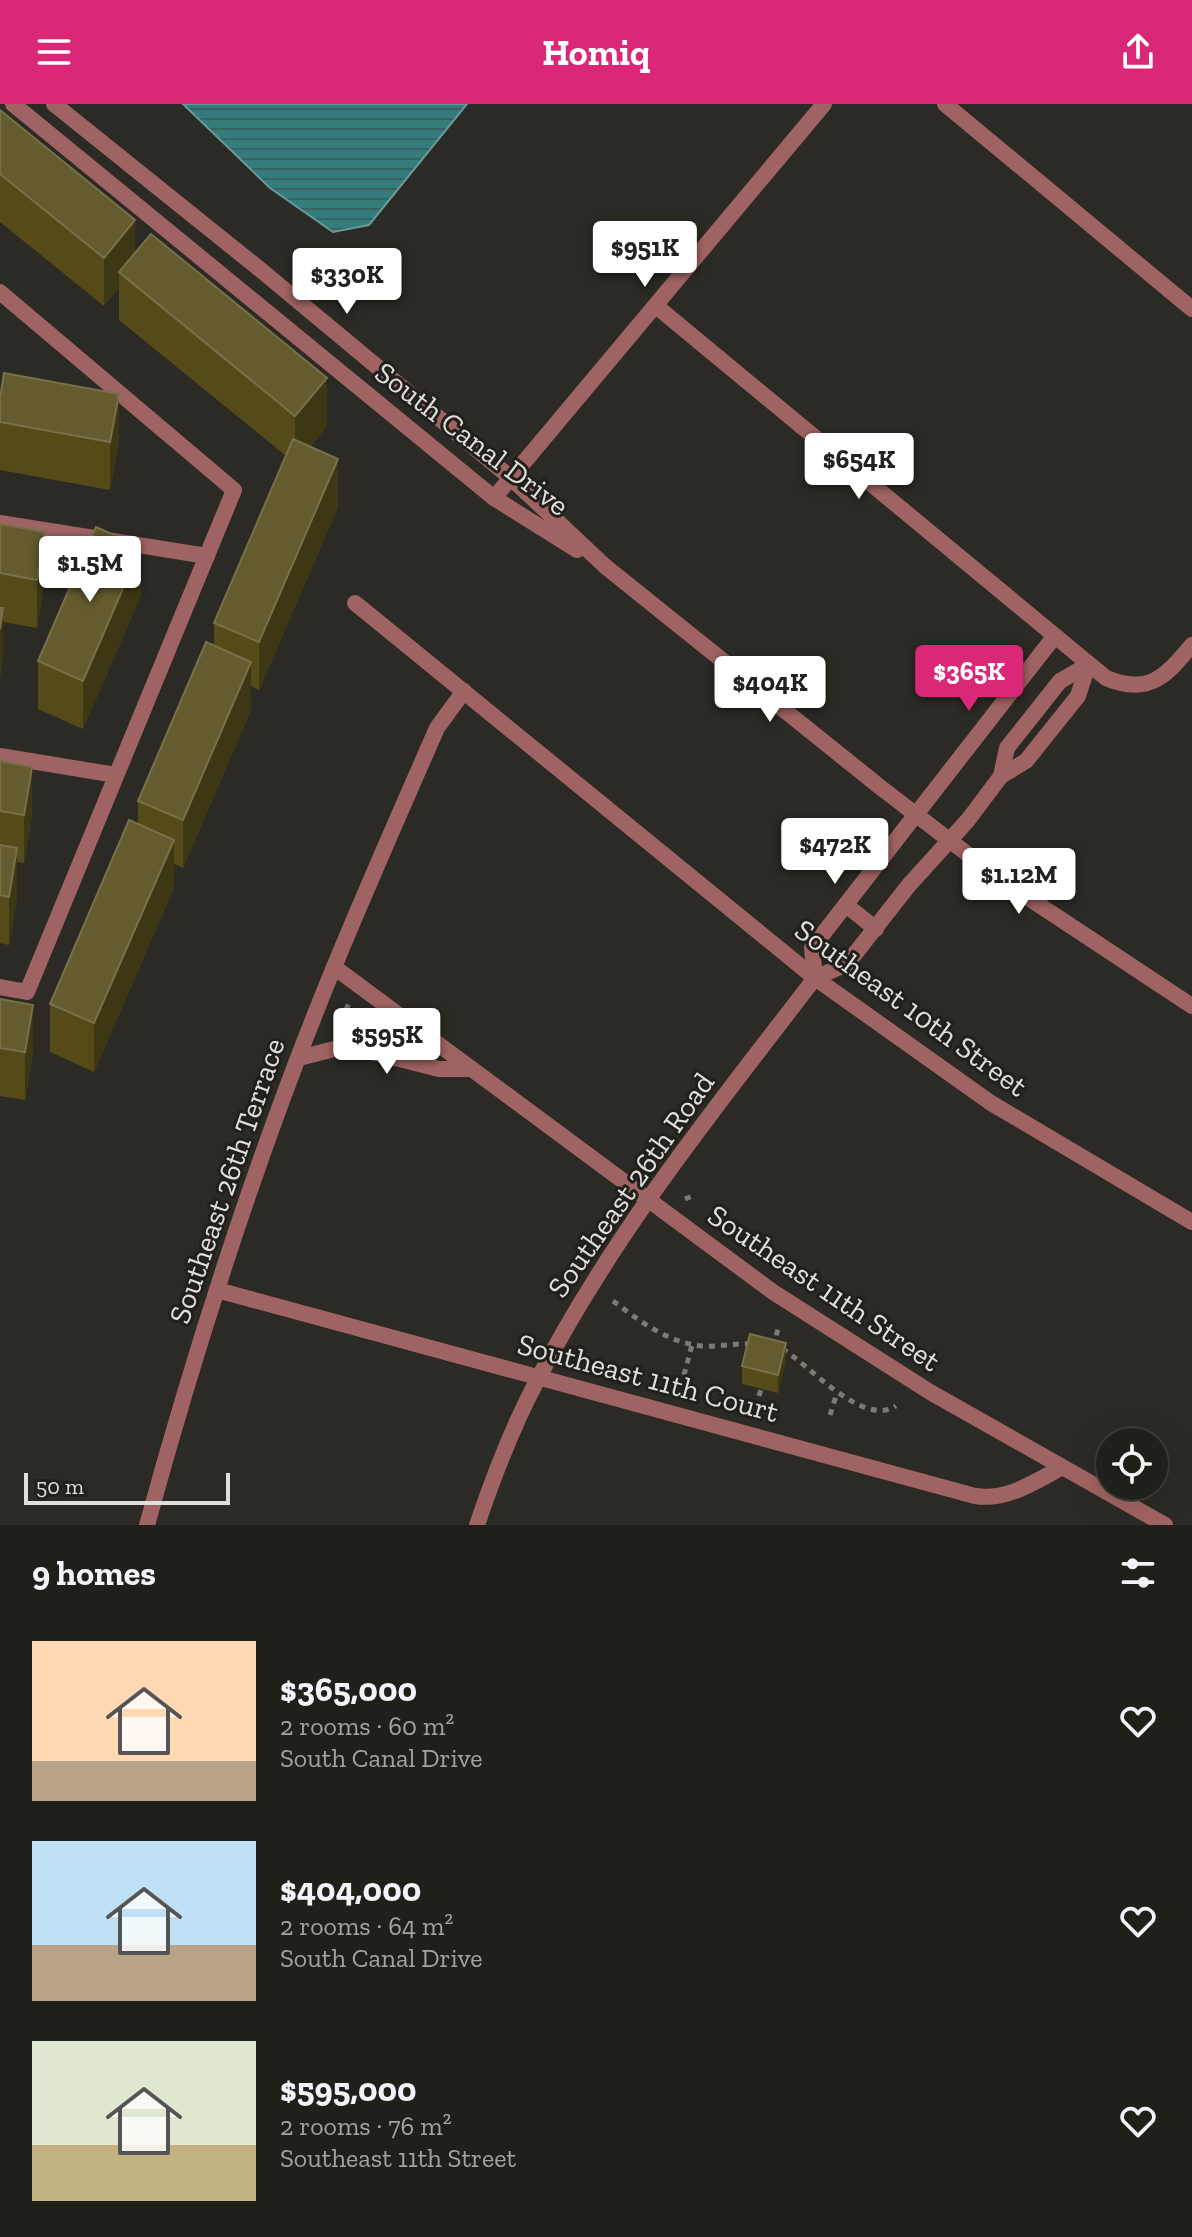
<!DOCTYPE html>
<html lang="en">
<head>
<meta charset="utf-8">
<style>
  body { margin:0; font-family:"Zilla Slab",serif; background:#2d2d28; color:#f1f3f6; height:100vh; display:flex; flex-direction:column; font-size:30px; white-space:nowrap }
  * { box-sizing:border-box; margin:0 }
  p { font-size:26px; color:#a2a3a3 }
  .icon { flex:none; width:44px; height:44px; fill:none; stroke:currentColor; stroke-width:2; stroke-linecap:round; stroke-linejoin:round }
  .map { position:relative; height:1421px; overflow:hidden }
  .drawer { display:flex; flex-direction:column; background:#20201b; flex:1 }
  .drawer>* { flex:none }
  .fabs { position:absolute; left:1096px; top:1324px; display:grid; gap:16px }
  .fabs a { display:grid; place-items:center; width:72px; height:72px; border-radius:50%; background:#20201b; box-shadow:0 8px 32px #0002,0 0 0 2px #3d3e3a; font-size:40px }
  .scale { position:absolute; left:24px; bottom:20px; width:206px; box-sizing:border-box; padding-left:8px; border:4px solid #e0dfdb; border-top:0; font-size:22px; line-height:28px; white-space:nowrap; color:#e0dfdb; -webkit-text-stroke:6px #21201b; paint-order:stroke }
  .price { position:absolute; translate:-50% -68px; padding:0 18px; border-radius:8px; background:#fff; color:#222; font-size:26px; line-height:52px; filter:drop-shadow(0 2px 4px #0008) }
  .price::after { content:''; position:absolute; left:50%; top:48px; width:24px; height:18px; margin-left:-12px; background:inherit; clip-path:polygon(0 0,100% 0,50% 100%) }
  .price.selected { background:#db2777; color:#fff }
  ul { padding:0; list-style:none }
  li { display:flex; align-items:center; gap:24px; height:200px; padding:0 32px }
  li span { display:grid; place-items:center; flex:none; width:224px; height:160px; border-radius:0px; color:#555 }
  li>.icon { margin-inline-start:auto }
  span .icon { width:96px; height:96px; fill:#fffc; stroke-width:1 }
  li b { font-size:34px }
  h2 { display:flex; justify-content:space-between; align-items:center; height:96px; padding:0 32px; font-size:34px }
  header { display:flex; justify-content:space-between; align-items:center; height:104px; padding:0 32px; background:#db2777; color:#fff; font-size:36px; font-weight:700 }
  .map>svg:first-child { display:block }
  .water { fill:url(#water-rules); stroke:#689a99; stroke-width:2 }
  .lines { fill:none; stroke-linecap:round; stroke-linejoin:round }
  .path { stroke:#7b7a75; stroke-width:5; stroke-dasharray:6 6; stroke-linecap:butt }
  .minor { stroke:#a06363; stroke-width:16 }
  .tertiary { stroke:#a06363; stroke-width:16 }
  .wall { fill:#544b19 }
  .shaded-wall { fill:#3e3714 }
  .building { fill:#645b2e; stroke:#777049; stroke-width:2 }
  .labels { text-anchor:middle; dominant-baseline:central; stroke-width:6; stroke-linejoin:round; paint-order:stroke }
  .street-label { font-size:30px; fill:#e0dfdb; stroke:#21201b }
</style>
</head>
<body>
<header><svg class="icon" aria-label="menu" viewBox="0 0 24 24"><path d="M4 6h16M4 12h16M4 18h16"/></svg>Homiq<svg class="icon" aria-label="share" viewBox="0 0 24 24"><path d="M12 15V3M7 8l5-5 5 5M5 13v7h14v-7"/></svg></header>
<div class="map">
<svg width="1192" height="1421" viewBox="0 0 1192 1421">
  <defs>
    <pattern id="water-rules" width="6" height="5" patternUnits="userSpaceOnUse" patternTransform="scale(2)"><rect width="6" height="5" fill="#357c7d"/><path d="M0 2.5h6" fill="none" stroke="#3b6262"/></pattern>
  </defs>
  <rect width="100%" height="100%" fill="#2b2a24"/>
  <polygon class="water" points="183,0 467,0 369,121 333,128 270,84"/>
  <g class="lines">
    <g class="path">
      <polyline points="341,917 349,899"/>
      <polyline points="685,1095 695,1091"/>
      <path d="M613,1197C640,1217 668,1239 702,1242C719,1243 736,1239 752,1240"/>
      <polyline points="773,1243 778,1225"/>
      <path d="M782,1245C808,1259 862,1324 896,1302"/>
      <polyline points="684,1271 692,1241"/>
      <polyline points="759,1292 763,1279"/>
      <polyline points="830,1311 837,1289"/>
    </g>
    <g class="minor">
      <polyline points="945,0 1192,205"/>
      <polyline points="0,188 234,386 27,888 0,883"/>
      <path d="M656,202L1106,574C1149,592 1166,572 1192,541"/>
      <polyline points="494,394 824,0"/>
      <polyline points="0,419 207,452"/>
      <polyline points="355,499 815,874 991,999 1192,1118"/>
      <polyline points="0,652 116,671"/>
      <polyline points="1001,672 1007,644 1060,577 1088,561"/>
      <polyline points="846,801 876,825"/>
      <polyline points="334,863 773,1188 930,1288 1165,1421"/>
      <polyline points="815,874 812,844 1054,533"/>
      <polyline points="299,954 342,943 352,943 439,965 471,965"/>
      <path d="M217,1186L975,1392C1007,1397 1034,1378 1061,1364"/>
      <path d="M147,1421C199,1232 259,1045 334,863C367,783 402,704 437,624L464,587"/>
      <path d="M477,1421C494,1371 513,1321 538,1275C613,1130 716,1003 815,874L847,860L909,781L968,716L1001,672L1026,657L1078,592L1088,561"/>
    </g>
    <g class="tertiary">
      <polyline points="13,0 494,394 577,446"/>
      <polyline points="54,0 262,167 511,374 606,463 880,683 1000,775 1192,902"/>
    </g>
  </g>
  <g class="wall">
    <polygon points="0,6 135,149 327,322 310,343 338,403 259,586 251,582 251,606 183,764 174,760 174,784 94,968 50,948 50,900 138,720 138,697 214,542 214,519 286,352 119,216 119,183 104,202 0,118"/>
    <polygon points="0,294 119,338 110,386 0,366"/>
    <polygon points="0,420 45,476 37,524 3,518 3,552 0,573"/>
    <polygon points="141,491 83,625 38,605 38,557"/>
    <polygon points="0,657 32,711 24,759 17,758 17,793 9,841 0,839"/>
    <polygon points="0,895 33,949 25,996 0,992"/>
    <polygon points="786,1257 778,1289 742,1280 742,1262"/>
  </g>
  <g class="shaded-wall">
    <polygon points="135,116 135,164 119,168 119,183 104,202 104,154"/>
    <polygon points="327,274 327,322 295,360 295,312"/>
    <polygon points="119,290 119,338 110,386 110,338"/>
    <polygon points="338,355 338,403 259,586 259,538"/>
    <polygon points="45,428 45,476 37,524 37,476"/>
    <polygon points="141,443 141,491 83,625 83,577"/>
    <polygon points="3,504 3,552 0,573 0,525"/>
    <polygon points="251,558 251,606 183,764 183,716"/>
    <polygon points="32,663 32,711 24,759 24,711"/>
    <polygon points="174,736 174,784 94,968 94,919"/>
    <polygon points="17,744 17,793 9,841 9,793"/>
    <polygon points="33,901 33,949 25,996 25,948"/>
    <polygon points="786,1239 786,1257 778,1289 778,1271"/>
  </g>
  <g class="building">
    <polygon points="0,6 135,116 104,154 0,70"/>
    <polygon points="151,130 327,274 295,312 119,168"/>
    <polygon points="4,269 119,290 110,338 0,318 0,294"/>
    <polygon points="293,335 338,355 259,538 214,519"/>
    <polygon points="0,420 45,428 37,476 0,469"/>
    <polygon points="96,423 141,443 83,577 38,557"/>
    <polygon points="0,504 3,504 0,525"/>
    <polygon points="206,538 251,558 183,716 138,697"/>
    <polygon points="0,657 32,663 24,711 0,707"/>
    <polygon points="129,716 174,736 94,919 50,900"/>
    <polygon points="0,741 17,744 9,793 0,791"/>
    <polygon points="0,895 33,901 25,948 0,944"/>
    <polygon points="750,1230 786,1239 778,1271 742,1262"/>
  </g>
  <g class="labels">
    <g class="street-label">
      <text transform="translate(472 335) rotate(37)">South Canal Drive</text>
      <text transform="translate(911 904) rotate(36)">Southeast 10th Street</text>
      <text transform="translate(227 1077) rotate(-71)">Southeast 26th Terrace</text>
      <text transform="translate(631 1081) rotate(-55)">Southeast 26th Road</text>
      <text transform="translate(824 1184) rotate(34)">Southeast 11th Street</text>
      <text transform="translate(648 1274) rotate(15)">Southeast 11th Court</text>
    </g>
  </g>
</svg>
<div class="fabs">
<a><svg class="icon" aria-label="locate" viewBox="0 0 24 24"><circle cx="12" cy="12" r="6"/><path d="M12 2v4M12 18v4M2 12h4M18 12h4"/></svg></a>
</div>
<div class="scale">50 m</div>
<b class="price" style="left:645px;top:185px">$951K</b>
<b class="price" style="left:347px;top:212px">$330K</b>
<b class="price" style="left:859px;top:397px">$654K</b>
<b class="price" style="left:90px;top:500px">$1.5M</b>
<b class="price selected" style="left:969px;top:609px">$365K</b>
<b class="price" style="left:770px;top:620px">$404K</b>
<b class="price" style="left:835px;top:782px">$472K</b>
<b class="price" style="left:1019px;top:812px">$1.12M</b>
<b class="price" style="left:387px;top:972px">$595K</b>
</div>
<section class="drawer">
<h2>9 homes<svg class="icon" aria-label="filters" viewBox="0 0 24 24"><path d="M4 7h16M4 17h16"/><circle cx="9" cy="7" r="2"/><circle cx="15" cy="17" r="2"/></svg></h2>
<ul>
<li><span style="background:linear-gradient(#ffd9b3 75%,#b9a48a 0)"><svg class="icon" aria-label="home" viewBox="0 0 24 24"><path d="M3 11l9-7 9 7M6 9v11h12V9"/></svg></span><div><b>$365,000</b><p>2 rooms · 60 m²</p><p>South Canal Drive</p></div><svg class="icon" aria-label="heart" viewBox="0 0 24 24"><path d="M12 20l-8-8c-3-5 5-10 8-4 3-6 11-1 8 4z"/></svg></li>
<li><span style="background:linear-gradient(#bfe0f5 65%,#b9a48a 0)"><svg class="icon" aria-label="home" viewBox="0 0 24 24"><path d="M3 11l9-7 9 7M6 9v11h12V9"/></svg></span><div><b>$404,000</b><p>2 rooms · 64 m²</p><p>South Canal Drive</p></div><svg class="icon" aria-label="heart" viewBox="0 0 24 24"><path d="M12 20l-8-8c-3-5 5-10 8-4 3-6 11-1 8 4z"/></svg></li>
<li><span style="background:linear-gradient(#dfe7d0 65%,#c2b280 0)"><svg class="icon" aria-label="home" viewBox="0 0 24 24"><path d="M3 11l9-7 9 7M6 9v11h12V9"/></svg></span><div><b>$595,000</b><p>2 rooms · 76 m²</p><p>Southeast 11th Street</p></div><svg class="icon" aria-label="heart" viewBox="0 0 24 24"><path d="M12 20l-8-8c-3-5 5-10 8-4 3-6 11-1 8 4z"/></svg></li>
</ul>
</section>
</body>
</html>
